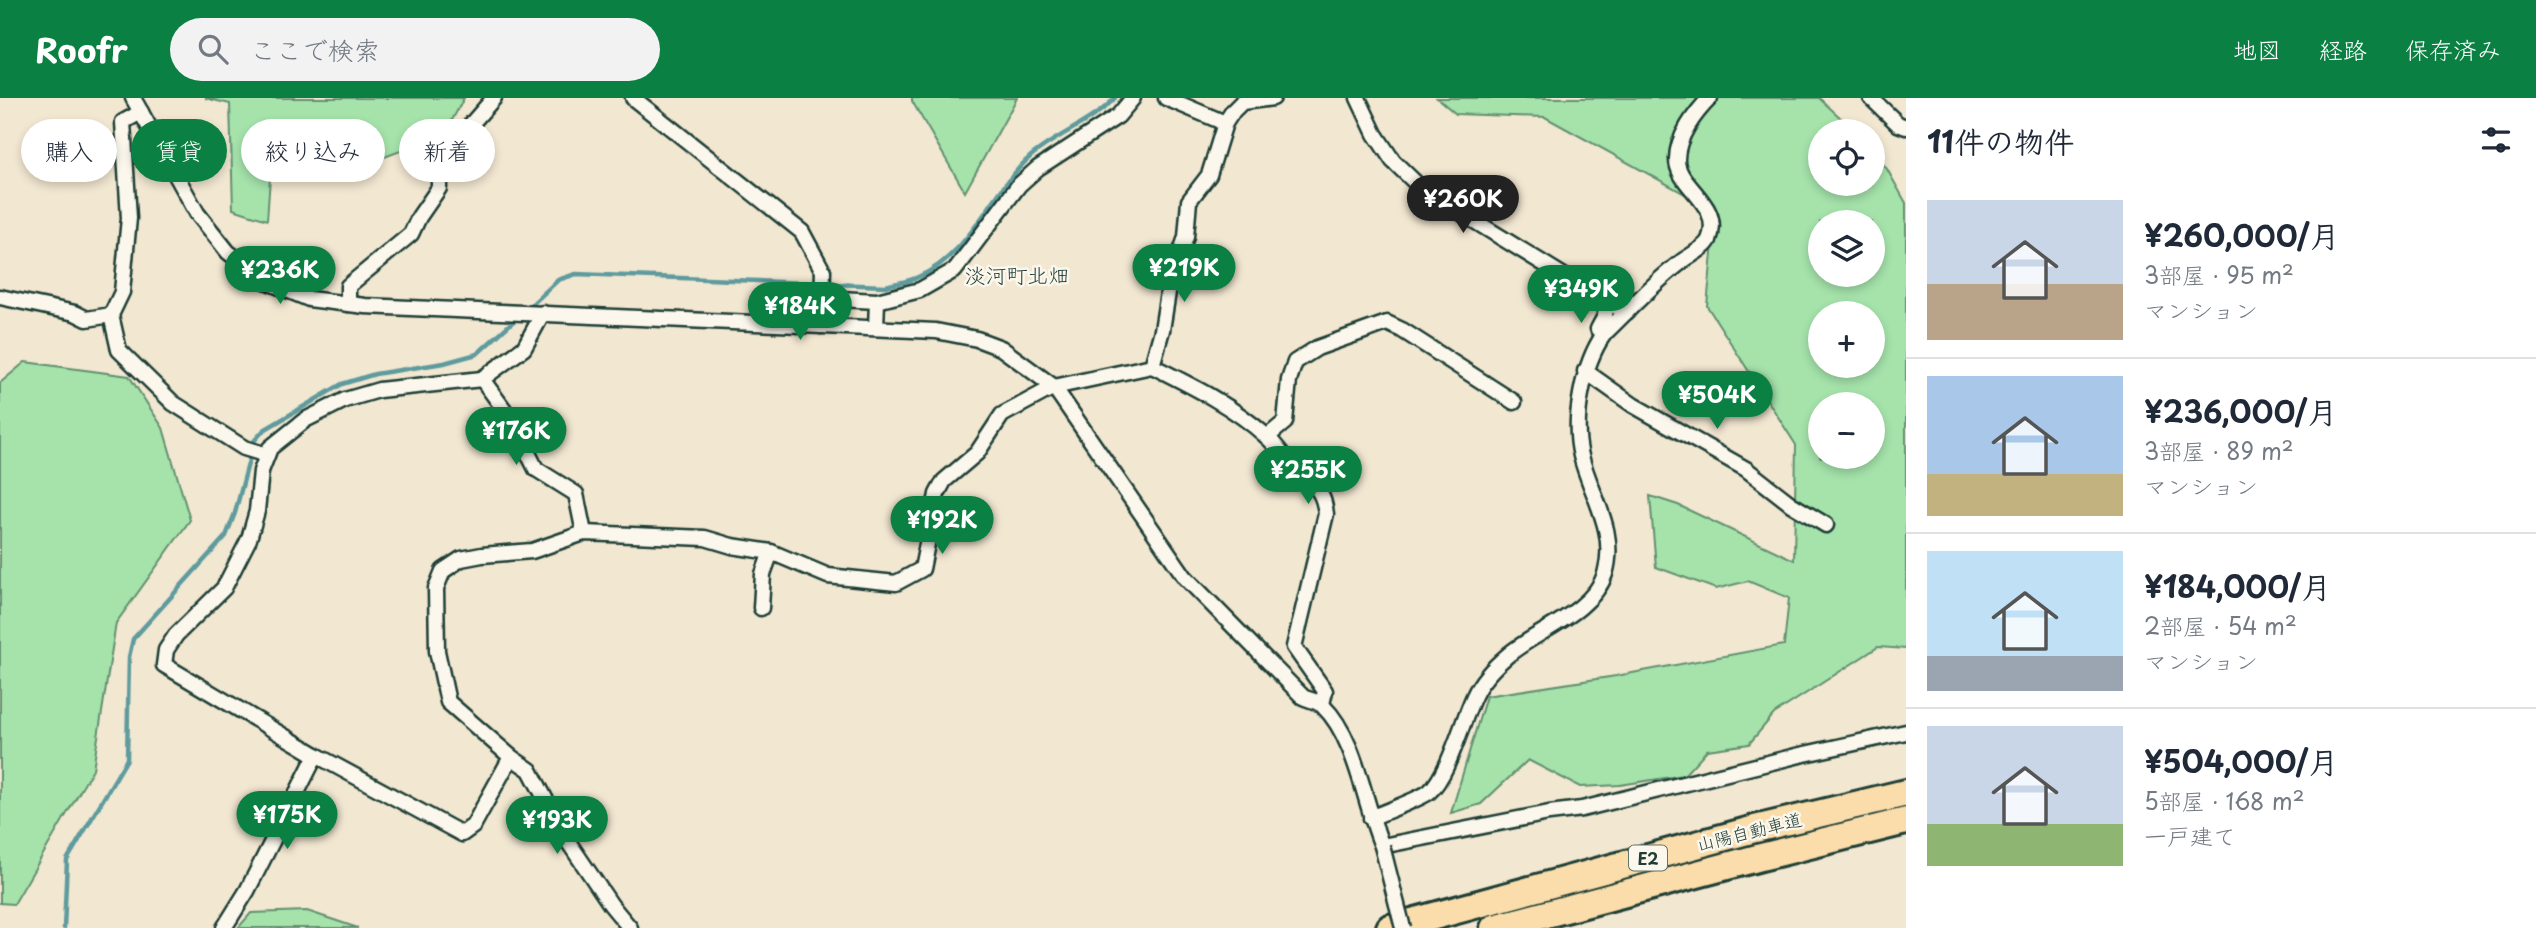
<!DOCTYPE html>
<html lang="ja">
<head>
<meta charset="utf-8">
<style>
  body { margin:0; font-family:"Playpen Sans","Klee One",sans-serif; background:#f2f2f3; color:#1f2937; height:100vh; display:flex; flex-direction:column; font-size:26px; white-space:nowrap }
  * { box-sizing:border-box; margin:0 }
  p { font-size:23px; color:#747a83 }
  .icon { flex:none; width:38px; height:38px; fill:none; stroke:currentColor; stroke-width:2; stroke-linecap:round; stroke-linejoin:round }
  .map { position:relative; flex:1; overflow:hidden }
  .drawer { display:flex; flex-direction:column; background:#fff; width:630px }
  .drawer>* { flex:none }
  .banner { position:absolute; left:21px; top:21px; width:665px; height:63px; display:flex; gap:14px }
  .buttons { position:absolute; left:1808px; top:21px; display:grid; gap:14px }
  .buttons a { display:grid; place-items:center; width:77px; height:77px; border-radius:50%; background:#fff; box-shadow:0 4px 10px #0003; font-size:35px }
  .price { position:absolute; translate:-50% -60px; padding:0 16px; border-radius:24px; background:#0b8043; color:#fff; font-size:23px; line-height:46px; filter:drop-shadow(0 2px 4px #0008) }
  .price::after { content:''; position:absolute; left:50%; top:42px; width:21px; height:16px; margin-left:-10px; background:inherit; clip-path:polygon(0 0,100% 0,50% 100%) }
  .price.on { background:#222; color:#fff }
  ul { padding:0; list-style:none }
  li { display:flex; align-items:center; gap:21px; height:175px; padding:0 21px }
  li+li { border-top:2px solid #e0e1e3 }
  li span { display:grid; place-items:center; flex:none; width:196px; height:140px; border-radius:0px; color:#555 }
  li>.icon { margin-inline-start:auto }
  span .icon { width:84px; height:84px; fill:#fffc; stroke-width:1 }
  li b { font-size:30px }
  h2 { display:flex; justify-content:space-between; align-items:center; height:84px; padding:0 21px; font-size:30px }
  .tag { padding:0 24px; border-radius:32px; background:#fff; box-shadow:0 4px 10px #0003; font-size:24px; line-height:63px }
  .tag.on { background:#0b8043; color:#fff }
  header { display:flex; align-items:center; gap:42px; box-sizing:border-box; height:98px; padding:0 35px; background:#0b8043; color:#fff }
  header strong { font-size:33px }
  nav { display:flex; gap:38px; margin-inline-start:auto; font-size:24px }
  .search { width:490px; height:63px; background:#f2f2f3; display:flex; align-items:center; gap:18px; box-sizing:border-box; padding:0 24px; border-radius:38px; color:#747a83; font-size:26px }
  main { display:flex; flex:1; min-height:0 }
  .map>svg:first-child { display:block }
  .green { fill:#a5e3ab; stroke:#629070; stroke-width:2; fill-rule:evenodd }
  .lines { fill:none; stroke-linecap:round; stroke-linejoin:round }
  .stream { stroke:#5f9b9e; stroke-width:4.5 }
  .street-casing { stroke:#1f3d34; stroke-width:19 }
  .highway-casing { stroke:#1f3d34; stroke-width:32 }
  .street { stroke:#fbf7ec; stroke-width:14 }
  .highway { stroke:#faddab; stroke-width:26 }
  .street-bridge-casing { stroke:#1f3d34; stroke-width:19; stroke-linecap:butt }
  .street-bridge { stroke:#fbf7ec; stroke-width:14 }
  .labels { text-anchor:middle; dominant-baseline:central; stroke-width:5; stroke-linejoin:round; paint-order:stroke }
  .shield { fill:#fbf7ec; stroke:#61756b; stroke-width:2 }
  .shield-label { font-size:16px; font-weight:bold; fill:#1f3d34 }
  .street-label { font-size:18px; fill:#1f3d34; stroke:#fbf7ec }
  .quarter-label { font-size:21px; fill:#1f3d34; stroke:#fbf7ec }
</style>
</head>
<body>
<header>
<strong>Roofr</strong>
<div class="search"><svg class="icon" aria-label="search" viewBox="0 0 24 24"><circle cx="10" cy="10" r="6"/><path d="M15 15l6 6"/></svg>ここで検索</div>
<nav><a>地図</a><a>経路</a><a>保存済み</a></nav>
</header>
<main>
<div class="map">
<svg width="1906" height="830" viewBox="0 0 1906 830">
  <rect width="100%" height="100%" fill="#f2e7d1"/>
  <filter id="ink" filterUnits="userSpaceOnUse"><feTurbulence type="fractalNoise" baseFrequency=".0143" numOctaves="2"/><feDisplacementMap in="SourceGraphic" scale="14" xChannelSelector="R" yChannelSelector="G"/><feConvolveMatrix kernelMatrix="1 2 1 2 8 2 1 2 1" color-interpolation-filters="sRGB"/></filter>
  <g filter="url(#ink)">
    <g class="green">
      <polygon points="205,0 464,0 444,37 371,64 335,49 270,80 267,122 233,111 230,6"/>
      <polygon points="912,0 1017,0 965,94 912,3"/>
      <path d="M1437,0H1819L1855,33H1820V86H1872L1873,53L1887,71L1906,105V551L1878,549L1774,616L1749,646L1707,652L1684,677L1620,687L1580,689L1528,662L1481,706L1451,715L1486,598L1616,578L1784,547L1789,500L1748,483L1716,491L1656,469L1650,398L1678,407L1794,462L1796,347L1707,208L1716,113L1545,19L1456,16ZM1820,124H1872V177H1820ZM1820,215H1872V268H1820ZM1820,306H1872V359H1820Z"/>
      <polygon points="25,264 129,278 163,330 190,422 116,525 93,671 14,806 0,805 0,285"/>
      <polygon points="307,813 358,830 238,830 251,815"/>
    </g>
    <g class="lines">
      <g class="stream">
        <path d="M527,211L558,182L576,176L886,188C896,185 908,184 918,179C971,156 990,95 1031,58C1057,36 1091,25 1115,0"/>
        <polyline points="64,830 67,762 127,661 129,559 133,541 226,438 235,415 254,343 264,332 342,286 375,276 444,265 477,256 518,219"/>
      </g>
      <g class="street-casing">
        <g id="street">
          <path d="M133,0L197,115L228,154L265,183L309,201L365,208L936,233L977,241L1001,250L1054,289L1185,479L1303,599C1309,602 1318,603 1323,608C1356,640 1364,705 1382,748L1549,715L1582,711L1800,657L1906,634"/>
          <polyline points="633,0 802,134 823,173 821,228"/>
          <polyline points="1166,0 1225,25"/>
          <polyline points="1358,0 1375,36 1393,63 1421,90 1606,204 1627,214"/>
          <polyline points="1871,0 1898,26 1906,29"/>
          <polyline points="141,14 123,24 129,120 122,194 111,217 119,252 173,305 244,350 267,357"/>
          <polyline points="0,199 75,215 87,221 111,217"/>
          <polyline points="821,200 877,203 920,192 955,172 1019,87 1038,70 1118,18 1133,0"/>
          <polyline points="348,206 348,188 411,136 419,119 439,90 439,63 494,0"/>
          <polyline points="876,230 877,203"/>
          <polyline points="1604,236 1598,231 1605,218 1606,204"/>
          <path d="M1152,268C1192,288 1233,308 1266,338C1277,347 1284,361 1294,370C1313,387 1323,389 1326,416L1294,549L1325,593L1322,606"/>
          <polyline points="1585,273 1633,307 1746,371 1791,406 1826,427"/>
          <polyline points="482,281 511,321 536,371 576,396 584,435"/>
          <polyline points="1267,339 1285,324 1289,282 1295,264 1317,250 1387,225 1402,232 1514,304"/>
          <polyline points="771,454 828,478 896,485 922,471 937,396 944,383 977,355 1002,317 1054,289 1152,268 1162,232 1169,188 1186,139 1189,103 1209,77 1225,25 1233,13 1242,4 1273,0"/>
          <polyline points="511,659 473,728 462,736 316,657 164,567 166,552 176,537 224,490 249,441 257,413 261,373 270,350 305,322 345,302 379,292 482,281 524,250 543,215"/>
          <path d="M1371,720C1384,714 1420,701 1429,694C1448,678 1463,621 1474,598C1481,582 1495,568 1508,557C1536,533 1593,514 1605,476C1618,433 1591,398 1581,358C1572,322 1583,266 1604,236C1630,211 1655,183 1684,162C1691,157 1705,150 1709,142C1724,106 1676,89 1677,61C1677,39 1695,15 1710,0"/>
          <polyline points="224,830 247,793 316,657"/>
          <polyline points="630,830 611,807 567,742 530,672 511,659 448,604 437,553 436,490 443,473 461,461 482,457 532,453 584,435 705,440 732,448 771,454 763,476 761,510"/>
        </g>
      </g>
      <g class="highway-casing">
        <g id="highway">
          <polyline points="1390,830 1755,731 1906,695"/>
          <polyline points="1494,830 1761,759 1906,723"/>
        </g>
      </g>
      <use href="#street" class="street"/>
      <use href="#highway" class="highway"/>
      <g class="street-bridge-casing">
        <polyline id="street-bridge" points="1382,748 1403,830"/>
      </g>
      <use href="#street-bridge" class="street-bridge"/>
    </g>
  </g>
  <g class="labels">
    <rect class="shield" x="1629" y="747.5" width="38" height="25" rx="5"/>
    <g class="shield-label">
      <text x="1648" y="760">E2</text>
    </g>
    <g class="street-label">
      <text transform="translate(1749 733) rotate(-14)">山陽自動車道</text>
    </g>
    <g class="quarter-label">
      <text x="1017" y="176">淡河町北畑</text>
    </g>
  </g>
</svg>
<div class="buttons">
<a><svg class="icon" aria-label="locate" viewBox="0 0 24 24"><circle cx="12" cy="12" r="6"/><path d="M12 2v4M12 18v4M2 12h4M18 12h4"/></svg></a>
<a><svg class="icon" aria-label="layers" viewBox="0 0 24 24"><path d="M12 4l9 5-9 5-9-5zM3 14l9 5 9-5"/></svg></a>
<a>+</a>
<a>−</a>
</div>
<b class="price on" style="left:1463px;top:137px">¥260K</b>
<b class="price" style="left:1184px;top:206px">¥219K</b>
<b class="price" style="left:280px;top:208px">¥236K</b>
<b class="price" style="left:1581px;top:227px">¥349K</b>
<b class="price" style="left:800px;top:244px">¥184K</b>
<b class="price" style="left:1717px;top:333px">¥504K</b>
<b class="price" style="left:516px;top:369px">¥176K</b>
<b class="price" style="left:1308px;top:408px">¥255K</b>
<b class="price" style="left:942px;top:458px">¥192K</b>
<b class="price" style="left:287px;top:753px">¥175K</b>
<b class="price" style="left:557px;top:758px">¥193K</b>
<div class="banner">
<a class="tag">購入</a>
<a class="tag on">賃貸</a>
<a class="tag">絞り込み</a>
<a class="tag">新着</a>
</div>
</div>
<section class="drawer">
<h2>11件の物件<svg class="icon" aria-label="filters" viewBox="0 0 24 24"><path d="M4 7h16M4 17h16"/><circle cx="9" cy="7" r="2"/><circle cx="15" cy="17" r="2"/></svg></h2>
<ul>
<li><span style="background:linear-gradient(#c9d6e8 60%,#b9a48a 0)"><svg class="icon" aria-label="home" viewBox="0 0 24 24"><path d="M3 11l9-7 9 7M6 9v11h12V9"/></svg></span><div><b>¥260,000/月</b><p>3部屋 · 95 m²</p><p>マンション</p></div></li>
<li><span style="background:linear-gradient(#a9c7e8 70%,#c2b280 0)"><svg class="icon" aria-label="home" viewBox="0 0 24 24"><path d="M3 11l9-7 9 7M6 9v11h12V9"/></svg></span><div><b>¥236,000/月</b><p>3部屋 · 89 m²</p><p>マンション</p></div></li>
<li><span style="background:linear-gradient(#bfe0f5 75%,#9aa5b1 0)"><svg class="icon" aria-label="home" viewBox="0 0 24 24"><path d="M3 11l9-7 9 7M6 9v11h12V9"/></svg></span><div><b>¥184,000/月</b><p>2部屋 · 54 m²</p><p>マンション</p></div></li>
<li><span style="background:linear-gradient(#c9d6e8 70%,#8fb573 0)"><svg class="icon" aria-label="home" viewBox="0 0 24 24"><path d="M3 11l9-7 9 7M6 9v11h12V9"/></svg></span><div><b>¥504,000/月</b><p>5部屋 · 168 m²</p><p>一戸建て</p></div></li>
</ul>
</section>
</main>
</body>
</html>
